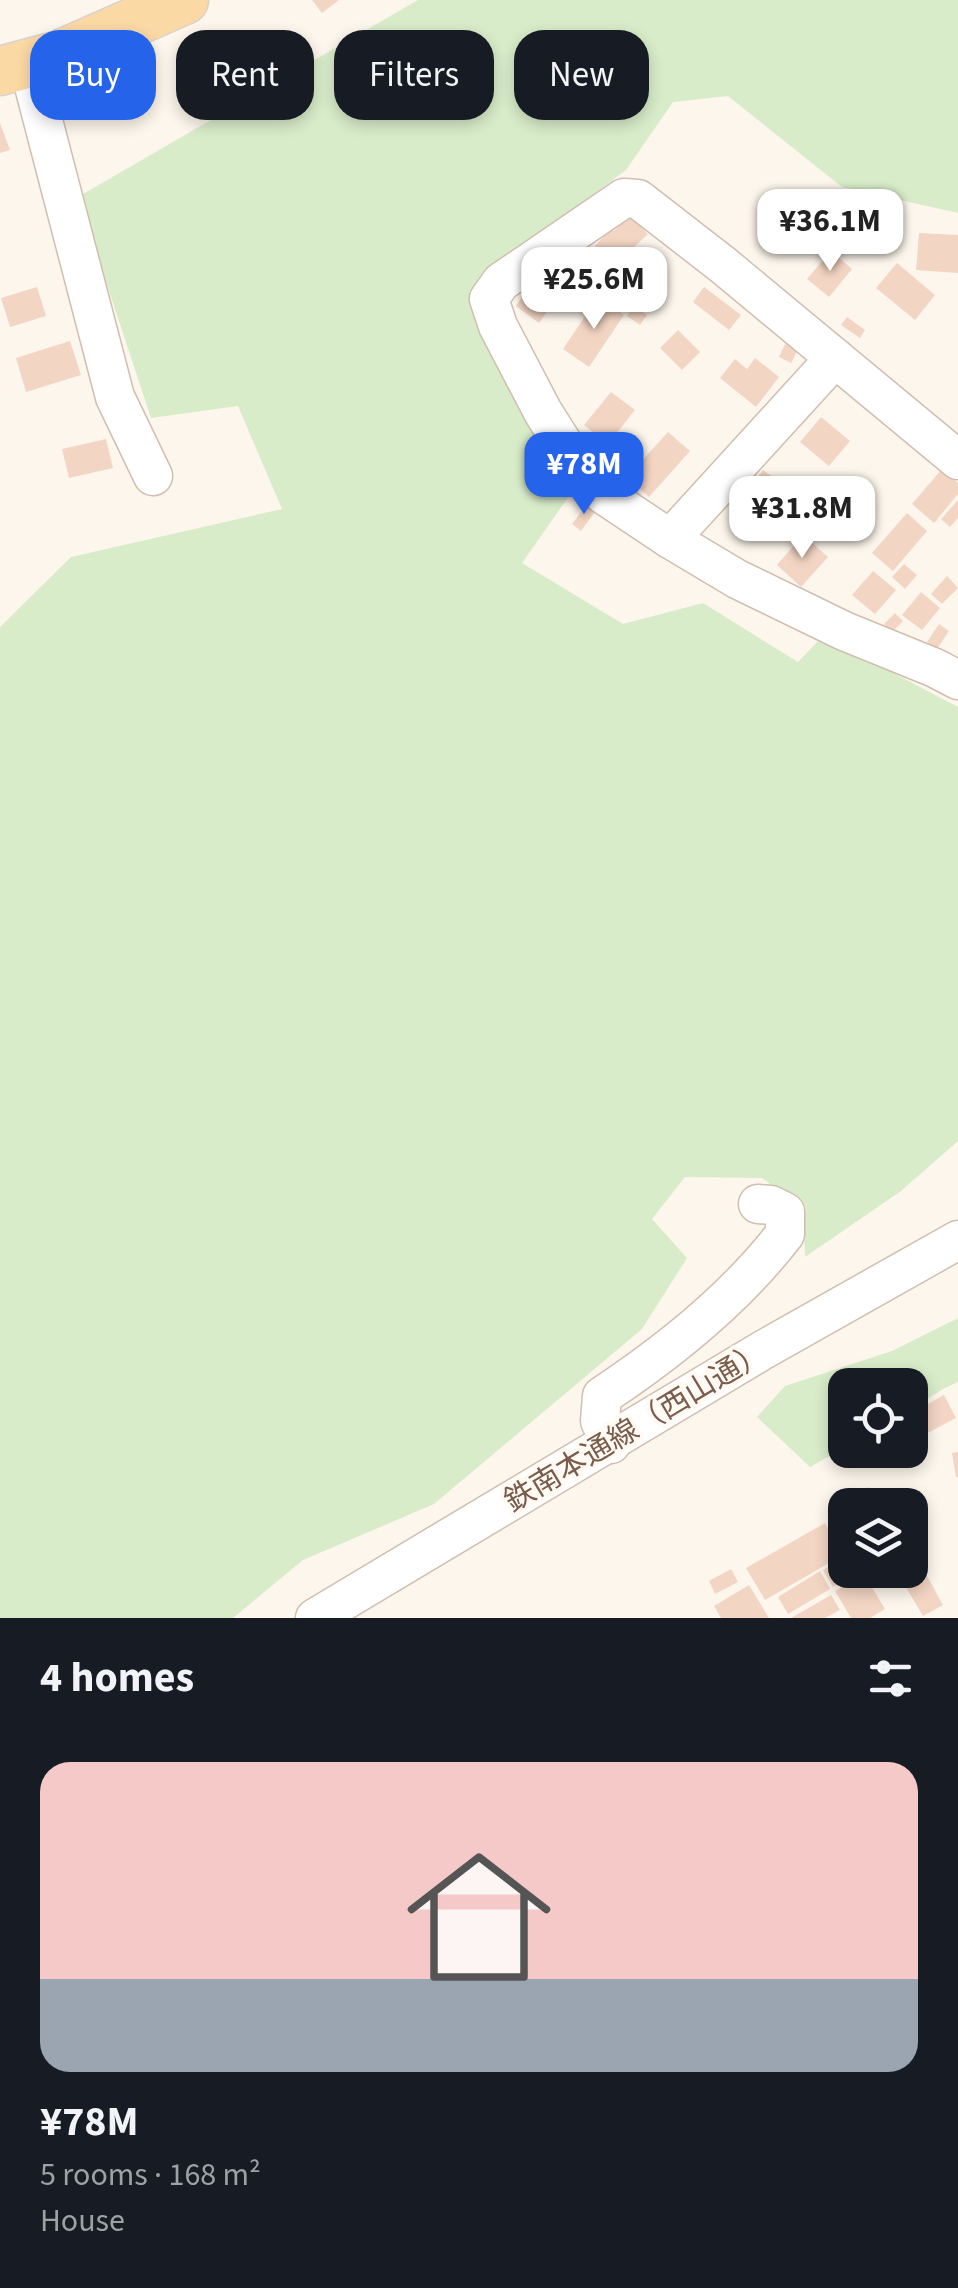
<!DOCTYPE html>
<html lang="en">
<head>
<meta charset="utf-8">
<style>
  body { margin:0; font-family:"Source Sans 3","Noto Sans JP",sans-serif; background:#20242c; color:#f1f3f6; height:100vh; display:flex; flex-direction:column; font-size:38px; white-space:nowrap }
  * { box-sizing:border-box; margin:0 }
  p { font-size:32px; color:#9ea1a6 }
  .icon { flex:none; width:55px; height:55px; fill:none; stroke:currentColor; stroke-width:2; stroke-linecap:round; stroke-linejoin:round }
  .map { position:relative; height:1618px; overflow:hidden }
  .panel { display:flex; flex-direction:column; background:#171b24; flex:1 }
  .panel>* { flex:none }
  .guide { position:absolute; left:30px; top:30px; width:900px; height:90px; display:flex; gap:20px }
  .tools { position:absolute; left:828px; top:1368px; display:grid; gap:20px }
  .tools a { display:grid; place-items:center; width:100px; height:100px; border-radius:20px; background:#171b24; box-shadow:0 5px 15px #0003; font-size:50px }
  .price { position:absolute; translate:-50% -85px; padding:0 22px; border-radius:20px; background:#fff; color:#222; font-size:32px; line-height:65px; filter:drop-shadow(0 2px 5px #0008) }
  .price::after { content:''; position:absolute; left:50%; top:60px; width:30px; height:22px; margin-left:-15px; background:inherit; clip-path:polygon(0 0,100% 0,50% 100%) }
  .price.on { background:#2563eb; color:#fff }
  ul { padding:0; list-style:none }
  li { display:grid; align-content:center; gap:20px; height:530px; padding:0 40px }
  li span { display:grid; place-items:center; height:310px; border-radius:30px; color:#555 }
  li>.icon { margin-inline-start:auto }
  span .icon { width:180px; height:180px; fill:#fffc; stroke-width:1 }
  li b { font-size:42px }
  h2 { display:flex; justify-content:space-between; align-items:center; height:120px; padding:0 40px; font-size:42px }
  .pill { padding:0 35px; border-radius:30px; background:#171b24; box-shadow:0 5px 15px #0003; font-size:35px; line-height:90px }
  .pill.on { background:#2563eb; color:#fff }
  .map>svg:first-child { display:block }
  .green { fill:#d8ecc9 }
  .building { fill:#f3d5c3 }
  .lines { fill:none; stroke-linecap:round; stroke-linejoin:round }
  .minor-casing { stroke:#d1beb0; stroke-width:41 }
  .major-casing { stroke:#dad1cd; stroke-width:51 }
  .minor { stroke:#fff; stroke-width:38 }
  .major { stroke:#fbd9a5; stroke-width:48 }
  .labels { text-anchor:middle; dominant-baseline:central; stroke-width:8; stroke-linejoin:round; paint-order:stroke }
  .street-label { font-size:30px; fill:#7a5c4d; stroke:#fffaf3 }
</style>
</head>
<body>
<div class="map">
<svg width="958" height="1618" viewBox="0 0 958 1618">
  <rect width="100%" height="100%" fill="#fdf6ec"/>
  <g class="green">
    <polygon points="418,0 958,0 958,213 842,187 728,96 673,102 626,170 492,269 574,489 522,563 623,624 703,603 798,662 823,636 958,707 958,1141 901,1191 805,1257 804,1208 762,1178 685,1177 652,1219 687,1258 642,1329 434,1504 303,1560 233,1618 0,1618 0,627 71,557 282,509 238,406 151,418 78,197"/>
    <polygon points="958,1318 958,1382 945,1388 910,1409 910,1385 845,1385 845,1447 810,1467 757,1417 785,1386 892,1351"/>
  </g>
  <g class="building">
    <polygon points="312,0 339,0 322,13"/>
    <polygon points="0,123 10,150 0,153"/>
    <polygon points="629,216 648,234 615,265 595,246 611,228 614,231"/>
    <polygon points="919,233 958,235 958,273 916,270"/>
    <polygon points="831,251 852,269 829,297 807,279"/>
    <polygon points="557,255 576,267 571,276 551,264"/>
    <polygon points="897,263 935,295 915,320 876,288"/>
    <polygon points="558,274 577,286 571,294 552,282"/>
    <polygon points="536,276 560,293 539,323 516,306"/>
    <polygon points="37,287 46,316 10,327 1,298"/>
    <polygon points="704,287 741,315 729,330 693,302"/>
    <polygon points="598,297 624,315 589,367 563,349"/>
    <polygon points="633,306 647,315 640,325 627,316"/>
    <polygon points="847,317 865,330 860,338 841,325"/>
    <polygon points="678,330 700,352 682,370 660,348"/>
    <polygon points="70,341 81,375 26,392 16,358"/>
    <polygon points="785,344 798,350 791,363 779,357"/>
    <polygon points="755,358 779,377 756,407 720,378 735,359 747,369"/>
    <polygon points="611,392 635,410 608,444 584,425"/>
    <polygon points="821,417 850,441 829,466 800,442"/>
    <polygon points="668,432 690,451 649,497 627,477"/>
    <polygon points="106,439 113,468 69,478 62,449"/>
    <polygon points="942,469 958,483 958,494 934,523 912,504"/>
    <polygon points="763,470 796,494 777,520 744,497"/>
    <polygon points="958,500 958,518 950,527 941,519"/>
    <polygon points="588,503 597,509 581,531 572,524"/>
    <polygon points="907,513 927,531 893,571 872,553"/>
    <polygon points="803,535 828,557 801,587 777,565"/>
    <polygon points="904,564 917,575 905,589 892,577"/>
    <polygon points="873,571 896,590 875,614 852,595"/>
    <polygon points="947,576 958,588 942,604 931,594"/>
    <polygon points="921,592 940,608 922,630 902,615"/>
    <polygon points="895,613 903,621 892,632 884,624"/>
    <polygon points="939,624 949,631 937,649 927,642"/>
    <polygon points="944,1395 956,1418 920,1437 910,1419 910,1414"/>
    <polygon points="958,1452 958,1477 956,1477 952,1453"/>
    <polygon points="868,1487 879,1505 851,1505 848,1500"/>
    <polygon points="825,1523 843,1555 765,1600 746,1568"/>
    <polygon points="845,1557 845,1570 855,1570 857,1574 833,1587 823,1570"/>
    <polygon points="922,1567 943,1605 923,1616 901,1579"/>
    <polygon points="731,1569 738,1582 715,1594 709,1581"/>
    <polygon points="820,1571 830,1589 788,1614 778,1597"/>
    <polygon points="864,1574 885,1609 870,1618 851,1618 835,1591"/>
    <polygon points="749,1585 769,1618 721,1618 714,1606"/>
    <polygon points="831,1595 840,1610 825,1618 791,1618"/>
  </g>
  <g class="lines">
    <g class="minor-casing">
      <g id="minor">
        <polyline points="28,63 115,397 153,476"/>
        <polyline points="958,460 723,265 638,199 624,198 501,282 489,299 498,326 543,412 584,477 604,495 670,539 737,579 844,631 935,668 958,680"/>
        <polyline points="670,539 835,358"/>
        <path d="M611,1444L600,1421L602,1396C670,1351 735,1299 785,1234V1212L771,1205L758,1204"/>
        <polyline points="315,1618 763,1350 958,1240"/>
      </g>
    </g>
    <g class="major-casing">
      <polyline id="major" points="0,71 59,55 184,0"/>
    </g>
    <use href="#minor" class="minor"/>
    <use href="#major" class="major"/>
  </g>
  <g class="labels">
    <g class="street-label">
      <text transform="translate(636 1427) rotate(-31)">鉄南本通線（西山通）</text>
    </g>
  </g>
</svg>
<div class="tools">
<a><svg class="icon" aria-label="locate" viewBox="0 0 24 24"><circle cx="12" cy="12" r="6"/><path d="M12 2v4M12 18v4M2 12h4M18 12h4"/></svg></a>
<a><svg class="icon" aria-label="layers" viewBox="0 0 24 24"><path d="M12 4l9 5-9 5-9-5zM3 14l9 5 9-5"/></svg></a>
</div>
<b class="price" style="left:830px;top:274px">¥36.1M</b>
<b class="price" style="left:594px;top:332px">¥25.6M</b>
<b class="price on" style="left:584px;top:517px">¥78M</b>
<b class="price" style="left:802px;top:561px">¥31.8M</b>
<div class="guide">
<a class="pill on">Buy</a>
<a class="pill">Rent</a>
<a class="pill">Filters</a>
<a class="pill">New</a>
</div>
</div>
<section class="panel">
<h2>4 homes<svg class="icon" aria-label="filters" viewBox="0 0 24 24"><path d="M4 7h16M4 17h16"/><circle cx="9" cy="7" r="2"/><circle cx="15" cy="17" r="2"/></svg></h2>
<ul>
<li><span style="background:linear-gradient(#f6c9c9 70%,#9aa5b1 0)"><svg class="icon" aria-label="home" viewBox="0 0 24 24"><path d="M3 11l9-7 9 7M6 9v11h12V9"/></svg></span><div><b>¥78M</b><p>5 rooms · 168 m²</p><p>House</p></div></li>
</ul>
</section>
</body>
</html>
